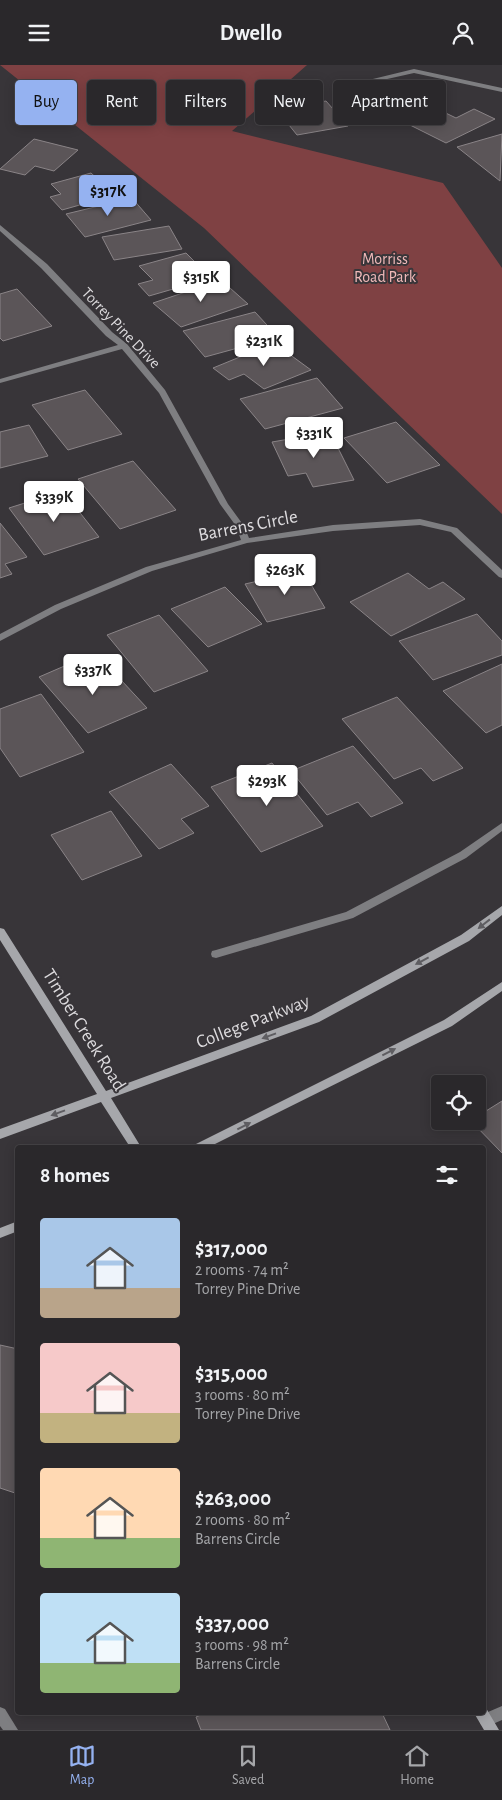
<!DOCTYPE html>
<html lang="en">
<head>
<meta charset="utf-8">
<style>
  body { margin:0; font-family:"Alegreya Sans",sans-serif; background:#323033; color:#f1f3f6; height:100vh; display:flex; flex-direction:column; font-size:19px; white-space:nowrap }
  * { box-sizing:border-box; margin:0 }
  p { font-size:16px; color:#a5a6a9 }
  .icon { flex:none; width:28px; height:28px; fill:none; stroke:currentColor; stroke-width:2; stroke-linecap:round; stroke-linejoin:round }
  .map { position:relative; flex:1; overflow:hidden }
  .sheet { position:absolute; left:15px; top:1080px; width:471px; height:570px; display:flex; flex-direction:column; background:#2a282b; border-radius:5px; box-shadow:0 2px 12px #0003,0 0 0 1px #464447 }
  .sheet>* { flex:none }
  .top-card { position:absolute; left:15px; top:15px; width:472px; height:45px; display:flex; gap:10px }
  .controls { position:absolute; left:431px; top:1010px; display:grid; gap:10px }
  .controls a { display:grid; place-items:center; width:55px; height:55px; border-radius:5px; background:#2a282b; box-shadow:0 2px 12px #0003,0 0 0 1px #464447; font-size:25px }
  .price { position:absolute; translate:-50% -42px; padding:0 11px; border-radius:5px; background:#fff; color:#222; font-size:16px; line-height:32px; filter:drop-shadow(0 1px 2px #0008) }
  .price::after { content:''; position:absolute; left:50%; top:30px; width:15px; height:11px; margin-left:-8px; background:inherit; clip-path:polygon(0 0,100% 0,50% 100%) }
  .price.current { background:#95b2f1; color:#111 }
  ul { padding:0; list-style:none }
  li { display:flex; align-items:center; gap:15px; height:125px; padding:0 25px }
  li span { display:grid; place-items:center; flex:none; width:140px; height:100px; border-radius:5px; color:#555 }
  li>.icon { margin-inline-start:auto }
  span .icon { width:60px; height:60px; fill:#fffc; stroke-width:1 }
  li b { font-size:21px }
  h2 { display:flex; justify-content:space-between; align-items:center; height:60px; padding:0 25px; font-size:21px }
  .tag { padding:0 18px; border-radius:5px; background:#2a282b; box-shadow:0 2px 12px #0003,0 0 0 1px #464447; font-size:18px; line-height:45px }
  .tag.current { background:#95b2f1; color:#111 }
  header { display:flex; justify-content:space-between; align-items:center; height:65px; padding:0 25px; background:#2a282b; font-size:22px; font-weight:700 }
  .tab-bar { display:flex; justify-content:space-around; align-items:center; height:70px; border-top:1px solid #464447; background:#2a282b; font-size:14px; color:#a5a6a9 }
  .tab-bar a { display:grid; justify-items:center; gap:2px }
  .tab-bar .current { color:#95b2f1 }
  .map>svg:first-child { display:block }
  .green { fill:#7f4143 }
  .building { fill:#5b5558; stroke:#8a8487 }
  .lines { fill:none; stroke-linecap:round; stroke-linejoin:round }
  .street { fill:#7e7e81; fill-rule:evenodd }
  .secondary { fill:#a6a7ab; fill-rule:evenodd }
  .oneway { fill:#5e5d61 }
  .labels { text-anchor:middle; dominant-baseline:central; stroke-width:4; stroke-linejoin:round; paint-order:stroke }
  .far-park-label { font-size:16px; fill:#f0b9b9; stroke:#383539 }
  .far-street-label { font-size:16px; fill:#dddbde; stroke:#383539 }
  .street-label { font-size:19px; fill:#dddbde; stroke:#383539 }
</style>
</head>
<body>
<header><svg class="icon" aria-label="menu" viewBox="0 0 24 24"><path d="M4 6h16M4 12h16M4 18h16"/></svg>Dwello<svg class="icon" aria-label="person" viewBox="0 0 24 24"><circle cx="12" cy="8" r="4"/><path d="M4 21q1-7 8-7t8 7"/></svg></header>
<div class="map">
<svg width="502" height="1665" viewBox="0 0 502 1665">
  <rect width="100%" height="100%" fill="#383539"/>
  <polygon class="green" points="0,0 307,0 232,66 443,118 502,203 502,449 204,163"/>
  <g class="building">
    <polygon points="326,36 348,61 297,70 277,45"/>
    <polygon points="421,36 456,53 474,44 495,54 446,78 390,50"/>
    <polygon points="502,69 500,116 457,82"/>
    <polygon points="34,74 78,85 54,106 35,101 25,110 0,104"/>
    <polygon points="91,108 115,130 62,145 50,132 61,129 51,119"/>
    <polygon points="132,133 151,155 85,172 66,149"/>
    <polygon points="169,161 182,184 114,195 102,172"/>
    <polygon points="186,188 211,213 149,231 138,219 153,215 139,201"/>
    <polygon points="221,215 248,239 181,262 153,238"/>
    <polygon points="17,224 52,261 3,276 0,273 0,229"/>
    <polygon points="255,247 278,272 205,292 183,266"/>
    <polygon points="274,278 311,305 264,324 244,309 229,315 213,303"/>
    <polygon points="317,313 343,343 265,364 240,334"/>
    <polygon points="85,325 122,369 68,385 32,340"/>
    <polygon points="396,357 440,400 387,418 344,373"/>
    <polygon points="29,360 48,391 0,403 0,367"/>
    <polygon points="330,367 354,415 313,422 306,408 288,411 272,377"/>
    <polygon points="133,396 176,445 120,464 78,414"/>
    <polygon points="63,426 99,472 44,490 9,443"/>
    <polygon points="0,458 27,492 5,499 12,509 0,513"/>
    <polygon points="303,506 325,543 267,557 245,519"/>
    <polygon points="408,508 429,524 443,517 465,534 391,571 350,537"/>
    <polygon points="225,522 262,559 208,582 171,544"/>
    <polygon points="477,549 502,576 502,590 433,615 399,576"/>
    <polygon points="159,550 208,606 154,627 107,570"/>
    <polygon points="76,596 89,611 109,602 147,643 88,668 39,612"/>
    <polygon points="502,599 502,660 486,668 443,626"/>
    <polygon points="41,629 84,687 20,712 0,683 0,644"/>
    <polygon points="397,632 463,703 433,716 421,703 394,714 342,654"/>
    <polygon points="353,681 403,738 371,752 358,737 327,750 291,706"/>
    <polygon points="272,698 323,761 261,787 211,722"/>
    <polygon points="171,699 209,741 181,754 194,768 159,784 109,727"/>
    <polygon points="111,746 142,791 82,815 51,770"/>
    <polygon points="502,1036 502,1088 471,1056 478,1056 478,1051"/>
    <polygon points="0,1280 18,1284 18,1429 0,1423"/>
    <polygon points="206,1648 382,1648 390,1665 201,1665 196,1652"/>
  </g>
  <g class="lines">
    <g class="street">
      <polygon points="414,4 502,23 502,27 414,8 347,23 344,21"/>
      <polygon points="0,160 47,199 112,267 127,279 165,325 228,439 244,461 249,473 333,460 420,454 457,463 502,505 502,513 499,512 451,467 420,460 333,466 247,478 152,506 61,544 0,576 0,569 55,540 146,502 241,475 236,461 220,439 159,328 122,284 0,318 0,314 118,280 106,271 41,203 0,166"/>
      <polygon points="502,758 502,766 466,793 353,853 216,893 212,892 211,889 212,886 216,885 346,847 460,787"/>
      <polygon points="502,1641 502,1655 486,1662 481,1660 479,1655 481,1650"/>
      <polygon points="0,1642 5,1644 18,1665 3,1665 0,1661"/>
    </g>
    <g class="secondary">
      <polygon points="502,841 502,850 469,876 319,957 111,1033 141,1082 130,1082 101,1037 0,1074 0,1064 97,1029 0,875 0,863 4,864 106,1026 311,951 461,870"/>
      <polygon points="502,917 502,926 452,961 209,1082 195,1082 196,1079 444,955"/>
      <polygon points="18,1156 18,1166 0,1173 0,1163"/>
      <polygon points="484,1642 486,1643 499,1665 484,1665 474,1648 484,1648"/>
    </g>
  </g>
  <defs><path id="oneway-solid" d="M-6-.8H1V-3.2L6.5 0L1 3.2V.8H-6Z" transform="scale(1.25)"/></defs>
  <g class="oneway">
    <use href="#oneway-solid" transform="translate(484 859) rotate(142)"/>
    <use href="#oneway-solid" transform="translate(422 896) rotate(152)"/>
    <use href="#oneway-solid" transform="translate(269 971) rotate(160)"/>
    <use href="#oneway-solid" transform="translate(389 987) rotate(-27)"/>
    <use href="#oneway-solid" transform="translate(58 1048) rotate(160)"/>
    <use href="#oneway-solid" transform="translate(244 1061) rotate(-27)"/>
  </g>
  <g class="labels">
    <g class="far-park-label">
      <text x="385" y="194">Morriss<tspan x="385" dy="18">Road Park</tspan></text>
    </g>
    <g class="far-street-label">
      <text transform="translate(121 263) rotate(46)">Torrey Pine Drive</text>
    </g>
    <g class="street-label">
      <text transform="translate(248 461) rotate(-11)">Barrens Circle</text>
      <text transform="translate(253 957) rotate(-21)">College Parkway</text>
      <text transform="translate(84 965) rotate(58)">Timber Creek Road</text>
    </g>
  </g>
</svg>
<div class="controls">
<a><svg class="icon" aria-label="locate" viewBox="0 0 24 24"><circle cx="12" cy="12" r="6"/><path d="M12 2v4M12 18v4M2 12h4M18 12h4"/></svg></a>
</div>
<b class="price current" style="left:108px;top:152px">$317K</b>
<b class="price" style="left:201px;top:238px">$315K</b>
<b class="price" style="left:264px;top:302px">$231K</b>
<b class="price" style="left:314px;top:394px">$331K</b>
<b class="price" style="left:54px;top:458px">$339K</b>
<b class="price" style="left:285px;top:531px">$263K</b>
<b class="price" style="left:93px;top:631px">$337K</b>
<b class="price" style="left:267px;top:742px">$293K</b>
<div class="top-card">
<a class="tag current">Buy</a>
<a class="tag">Rent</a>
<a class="tag">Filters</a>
<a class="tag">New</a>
<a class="tag">Apartment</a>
</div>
<section class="sheet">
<h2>8 homes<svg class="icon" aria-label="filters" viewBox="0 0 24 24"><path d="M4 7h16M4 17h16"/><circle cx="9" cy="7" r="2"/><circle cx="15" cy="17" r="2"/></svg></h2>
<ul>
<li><span style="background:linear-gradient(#a9c7e8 70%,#b9a48a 0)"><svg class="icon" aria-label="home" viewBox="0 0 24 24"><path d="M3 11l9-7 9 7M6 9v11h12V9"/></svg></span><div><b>$317,000</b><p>2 rooms · 74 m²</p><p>Torrey Pine Drive</p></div></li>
<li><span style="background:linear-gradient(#f6c9c9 70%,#c2b280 0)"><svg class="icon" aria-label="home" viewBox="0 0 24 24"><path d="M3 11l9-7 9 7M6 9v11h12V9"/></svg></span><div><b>$315,000</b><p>3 rooms · 80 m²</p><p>Torrey Pine Drive</p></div></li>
<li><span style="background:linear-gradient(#ffd9b3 70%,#8fb573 0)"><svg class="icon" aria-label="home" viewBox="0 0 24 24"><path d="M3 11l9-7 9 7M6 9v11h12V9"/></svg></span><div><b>$263,000</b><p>2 rooms · 80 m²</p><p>Barrens Circle</p></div></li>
<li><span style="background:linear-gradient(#bfe0f5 70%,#8fb573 0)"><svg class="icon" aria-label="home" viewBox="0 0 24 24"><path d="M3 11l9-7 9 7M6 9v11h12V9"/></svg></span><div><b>$337,000</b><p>3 rooms · 98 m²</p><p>Barrens Circle</p></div></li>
</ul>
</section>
</div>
<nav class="tab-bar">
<a class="current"><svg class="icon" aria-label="map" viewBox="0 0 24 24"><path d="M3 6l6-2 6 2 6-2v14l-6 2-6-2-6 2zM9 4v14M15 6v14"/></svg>Map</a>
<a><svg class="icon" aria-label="saved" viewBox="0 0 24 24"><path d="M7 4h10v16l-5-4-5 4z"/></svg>Saved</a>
<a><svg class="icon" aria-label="home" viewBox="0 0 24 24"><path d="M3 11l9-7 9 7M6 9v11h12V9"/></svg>Home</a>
</nav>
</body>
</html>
